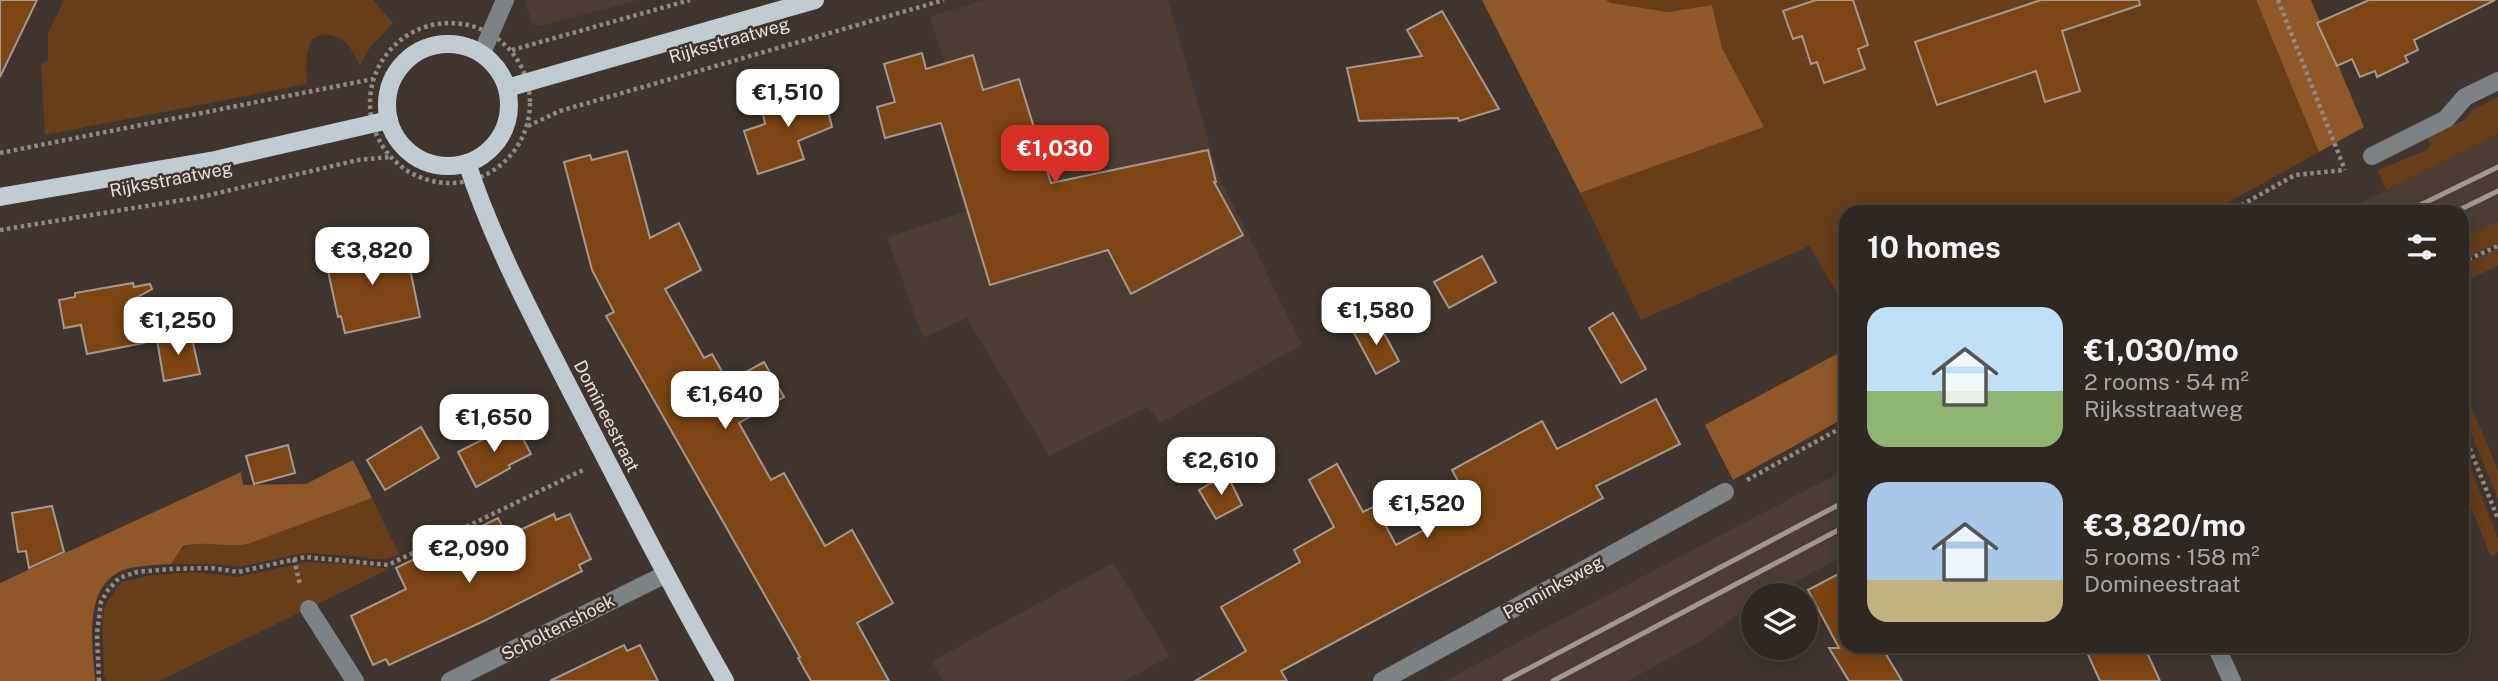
<!DOCTYPE html>
<html lang="en">
<head>
<meta charset="utf-8">
<style>
  body { margin:0; font-family:"Public Sans",sans-serif; background:#3b342f; color:#f1f3f6; height:100vh; display:flex; flex-direction:column; font-size:26px; white-space:nowrap }
  * { box-sizing:border-box; margin:0 }
  p { font-size:23px; color:#a7a6a5 }
  .icon { flex:none; width:38px; height:38px; fill:none; stroke:currentColor; stroke-width:2; stroke-linecap:round; stroke-linejoin:round }
  .map { position:relative; flex:1; overflow:hidden }
  .side { position:absolute; left:1839px; top:205px; width:630px; height:448px; display:flex; flex-direction:column; background:#2f2822; border-radius:21px; box-shadow:0 4px 18px #0003,0 0 0 2px #4a4440 }
  .side>* { flex:none }
  .fabs { position:absolute; left:1741px; top:583px; display:grid; gap:14px }
  .fabs a { display:grid; place-items:center; width:77px; height:77px; border-radius:50%; background:#2f2822; box-shadow:0 4px 18px #0003,0 0 0 2px #4a4440; font-size:35px }
  .price { position:absolute; translate:-50% -60px; padding:0 16px; border-radius:14px; background:#fff; color:#222; font-size:23px; line-height:46px; filter:drop-shadow(0 2px 4px #0008) }
  .price::after { content:''; position:absolute; left:50%; top:42px; width:21px; height:16px; margin-left:-10px; background:inherit; clip-path:polygon(0 0,100% 0,50% 100%) }
  .price.active { background:#d93025; color:#fff }
  ul { padding:0; list-style:none }
  li { display:flex; align-items:center; gap:21px; height:175px; padding:0 28px }
  li span { display:grid; place-items:center; flex:none; width:196px; height:140px; border-radius:21px; color:#555 }
  li>.icon { margin-inline-start:auto }
  span .icon { width:84px; height:84px; fill:#fffc; stroke-width:1 }
  li b { font-size:30px }
  h2 { display:flex; justify-content:space-between; align-items:center; height:84px; padding:0 28px; font-size:30px }
  .map>svg:first-child { display:block }
  .built { fill:#4c3c31 }
  .green { fill:#673d1a }
  .forest { fill:#905729 }
  .building { fill:#7c4513; stroke:#a4988f; stroke-width:2 }
  .lines { fill:none; stroke-linecap:round; stroke-linejoin:round }
  .path { stroke:#918983; stroke-width:4.5; stroke-dasharray:3.5 3.5; stroke-linecap:butt }
  .minor { stroke:#7c8285; stroke-width:18 }
  .major { stroke:#c0ccd2; stroke-width:18 }
  .rail { stroke:#a09792; stroke-width:5 }
  .labels { text-anchor:middle; dominant-baseline:central; stroke-width:5; stroke-linejoin:round; paint-order:stroke }
  .street-label { font-size:18px; fill:#e8e1dd; stroke:#3f352e }
</style>
</head>
<body>
<div class="map">
<svg width="2498" height="681" viewBox="0 0 2498 681">
  <rect width="100%" height="100%" fill="#3f352e"/>
  <g class="built">
    <polygon points="525,0 639,0 540,26 532,23"/>
    <polygon points="985,0 1168,0 1218,174 1302,345 1160,423 1148,407 1049,456 967,318 923,338 887,237 965,212 957,181 979,174 930,16"/>
    <polygon points="2498,134 2498,221 2462,238 2462,212 2342,212"/>
    <polygon points="1846,469 1846,555 1771,595 1754,595 1753,604 1702,640 1628,681 1445,681"/>
    <polygon points="1113,563 1170,656 1124,681 943,681 932,661"/>
  </g>
  <g class="green">
    <path d="M64,0H373L393,23L369,49L360,65C355,57 351,47 344,41C334,33 316,31 310,44C304,56 307,72 307,84L45,135L41,65L48,60V33Z"/>
    <polygon points="1606,0 2256,0 2319,152 2211,212 2112,212 2110,208 2102,212 1846,212 1846,307 1809,246 1641,320 1580,193 1764,127 1722,48 1712,5 1668,12 1611,3"/>
    <polygon points="2498,97 2498,134 2386,190 2378,170 2427,150 2430,145 2428,138 2466,119 2472,110"/>
    <polygon points="2498,221 2498,243 2462,259 2462,238"/>
    <polygon points="2498,249 2498,266 2462,282 2462,265"/>
    <polygon points="2462,385 2498,470 2498,499 2462,411"/>
    <polygon points="2462,446 2498,538 2498,552 2491,557 2462,484"/>
    <path d="M372,498L399,554L386,559H373L354,556L305,553L238,567L213,564H171C188,529 217,549 248,544Z"/>
    <polygon points="306,562 353,564 389,569 159,681 106,681 104,676 102,618 106,603 122,582 152,575 194,572 238,577"/>
  </g>
  <g class="forest">
    <polygon points="1482,0 1606,0 1611,3 1668,12 1712,5 1722,48 1764,127 1580,193"/>
    <polygon points="2256,0 2311,0 2364,127 2319,152"/>
    <polygon points="1846,349 1846,417 1733,480 1705,425"/>
    <path d="M353,460L372,498L248,544C225,548 206,540 183,546L171,564C155,565 131,565 117,573C83,593 93,649 95,681H0V583L241,472L243,485L306,484Z"/>
  </g>
  <g class="building">
    <polygon points="0,0 37,0 0,77"/>
    <polygon points="1816,0 1853,0 1868,45 1858,49 1865,69 1824,83 1817,62 1811,64 1802,36 1793,39 1783,11"/>
    <polygon points="2041,0 2139,0 2140,5 2062,31 2080,91 2045,102 2036,71 1937,105 1915,42"/>
    <polygon points="2369,0 2495,0 2414,40 2418,50 2405,56 2408,62 2377,77 2375,71 2360,77 2352,59 2337,66 2317,23"/>
    <polygon points="1442,11 1499,109 1459,121 1458,118 1359,121 1347,68 1422,56 1407,30"/>
    <polygon points="922,53 926,69 973,55 983,90 1019,79 1051,183 1208,150 1216,182 1214,182 1243,235 1131,294 1108,250 990,285 941,123 885,138 877,107 895,102 884,64"/>
    <polygon points="822,86 832,127 798,141 804,159 758,174 744,131 765,124 761,106 782,101 782,99"/>
    <polygon points="627,151 650,238 679,223 701,270 665,289 704,358 712,354 728,382 764,362 784,397 739,423 771,480 784,473 825,546 852,530 893,603 857,623 889,681 811,681 798,658 800,657 606,316 614,312 592,270 564,162 590,155 592,160"/>
    <polygon points="401,240 406,264 409,264 420,317 345,333 341,316 338,317 325,257 375,244 376,246"/>
    <polygon points="1482,256 1496,282 1449,308 1434,282"/>
    <polygon points="133,283 134,287 150,284 152,289 136,298 144,343 87,354 81,325 64,328 59,300 75,297 75,293"/>
    <polygon points="1613,313 1646,369 1621,383 1589,328"/>
    <polygon points="1377,320 1399,361 1376,374 1354,333"/>
    <polygon points="191,334 200,374 164,381 157,340"/>
    <polygon points="1656,399 1680,444 1596,486 1603,498 1281,671 1287,681 1195,681 1246,651 1221,607 1300,562 1294,550 1334,527 1309,480 1337,464 1363,512 1375,506 1396,545 1471,505 1452,470 1542,421 1557,449"/>
    <polygon points="515,423 531,454 509,465 510,468 476,487 458,452"/>
    <polygon points="421,427 439,458 385,490 367,460"/>
    <polygon points="288,445 295,473 254,484 246,456"/>
    <polygon points="1227,474 1242,505 1216,519 1199,490"/>
    <polygon points="52,506 64,552 29,568 26,551 18,552 12,513"/>
    <polygon points="554,514 556,520 570,514 579,534 591,559 579,565 582,571 486,620 389,665 386,659 373,665 351,616 406,589 396,568 498,518 507,536"/>
    <polygon points="1846,570 1846,646 1881,646 1902,681 1849,681 1829,648 1839,648 1808,590"/>
    <polygon points="624,645 627,651 640,645 658,681 550,681"/>
    <polygon points="2084,646 2144,646 2160,681 2100,681"/>
  </g>
  <g class="lines">
    <g class="path">
      <polyline points="2278,0 2345,170"/>
      <circle cx="450" cy="103" r="80"/>
      <polyline points="512,50 690,0"/>
      <polyline points="528,126 560,111 944,0"/>
      <polyline points="0,153 373,79"/>
      <polyline points="2229,212 2295,175 2345,170"/>
      <polyline points="0,230 201,197 358,160 390,157"/>
      <polyline points="2462,262 2498,246"/>
      <polyline points="2462,429 2498,519"/>
      <polyline points="1747,480 1846,425"/>
      <polyline points="294,559 300,585"/>
      <polyline points="99,681 97,634 101,602 108,590 119,578 137,572 171,569 212,568 238,572 305,557 388,565 583,470"/>
    </g>
    <g class="minor">
      <polyline points="482,53 505,0"/>
      <polyline points="2372,156 2446,119 2465,97 2498,81"/>
      <polyline points="309,609 355,681"/>
      <polyline points="2216,646 2232,681"/>
      <polyline points="450,681 666,574"/>
      <polyline points="1382,681 1725,492"/>
    </g>
    <g class="major">
      <circle cx="448" cy="105" r="61"/>
      <polyline points="507,88 815,0"/>
      <path d="M467,163C494,245 536,323 575,399C624,494 672,588 725,681"/>
      <polyline points="0,197 215,160 389,120"/>
    </g>
    <g class="rail">
      <polyline points="2406,212 2498,167"/>
      <polyline points="2455,212 2498,191"/>
      <polyline points="1505,681 1846,501"/>
      <polyline points="1553,681 1846,526"/>
    </g>
  </g>
  <g class="labels">
    <g class="street-label">
      <text transform="translate(729 40) rotate(-16)">Rijksstraatweg</text>
      <text transform="translate(171 179) rotate(-11)">Rijksstraatweg</text>
      <text transform="translate(607 416) rotate(63)">Domineestraat</text>
      <text transform="translate(1553 587) rotate(-29)">Penninksweg</text>
      <text transform="translate(558 627) rotate(-27)">Scholtenshoek</text>
    </g>
  </g>
</svg>
<div class="fabs">
<a><svg class="icon" aria-label="layers" viewBox="0 0 24 24"><path d="M12 4l9 5-9 5-9-5zM3 14l9 5 9-5"/></svg></a>
</div>
<b class="price" style="left:788px;top:129px">€1,510</b>
<b class="price active" style="left:1055px;top:185px">€1,030</b>
<b class="price" style="left:372px;top:287px">€3,820</b>
<b class="price" style="left:1376px;top:347px">€1,580</b>
<b class="price" style="left:178px;top:357px">€1,250</b>
<b class="price" style="left:725px;top:431px">€1,640</b>
<b class="price" style="left:494px;top:454px">€1,650</b>
<b class="price" style="left:1221px;top:497px">€2,610</b>
<b class="price" style="left:1427px;top:540px">€1,520</b>
<b class="price" style="left:469px;top:585px">€2,090</b>
<section class="side">
<h2>10 homes<svg class="icon" aria-label="filters" viewBox="0 0 24 24"><path d="M4 7h16M4 17h16"/><circle cx="9" cy="7" r="2"/><circle cx="15" cy="17" r="2"/></svg></h2>
<ul>
<li><span style="background:linear-gradient(#bfe0f5 60%,#8fb573 0)"><svg class="icon" aria-label="home" viewBox="0 0 24 24"><path d="M3 11l9-7 9 7M6 9v11h12V9"/></svg></span><div><b>€1,030/mo</b><p>2 rooms · 54 m²</p><p>Rijksstraatweg</p></div></li>
<li><span style="background:linear-gradient(#a9c7e8 70%,#c2b280 0)"><svg class="icon" aria-label="home" viewBox="0 0 24 24"><path d="M3 11l9-7 9 7M6 9v11h12V9"/></svg></span><div><b>€3,820/mo</b><p>5 rooms · 158 m²</p><p>Domineestraat</p></div></li>
</ul>
</section>
</div>
</body>
</html>
